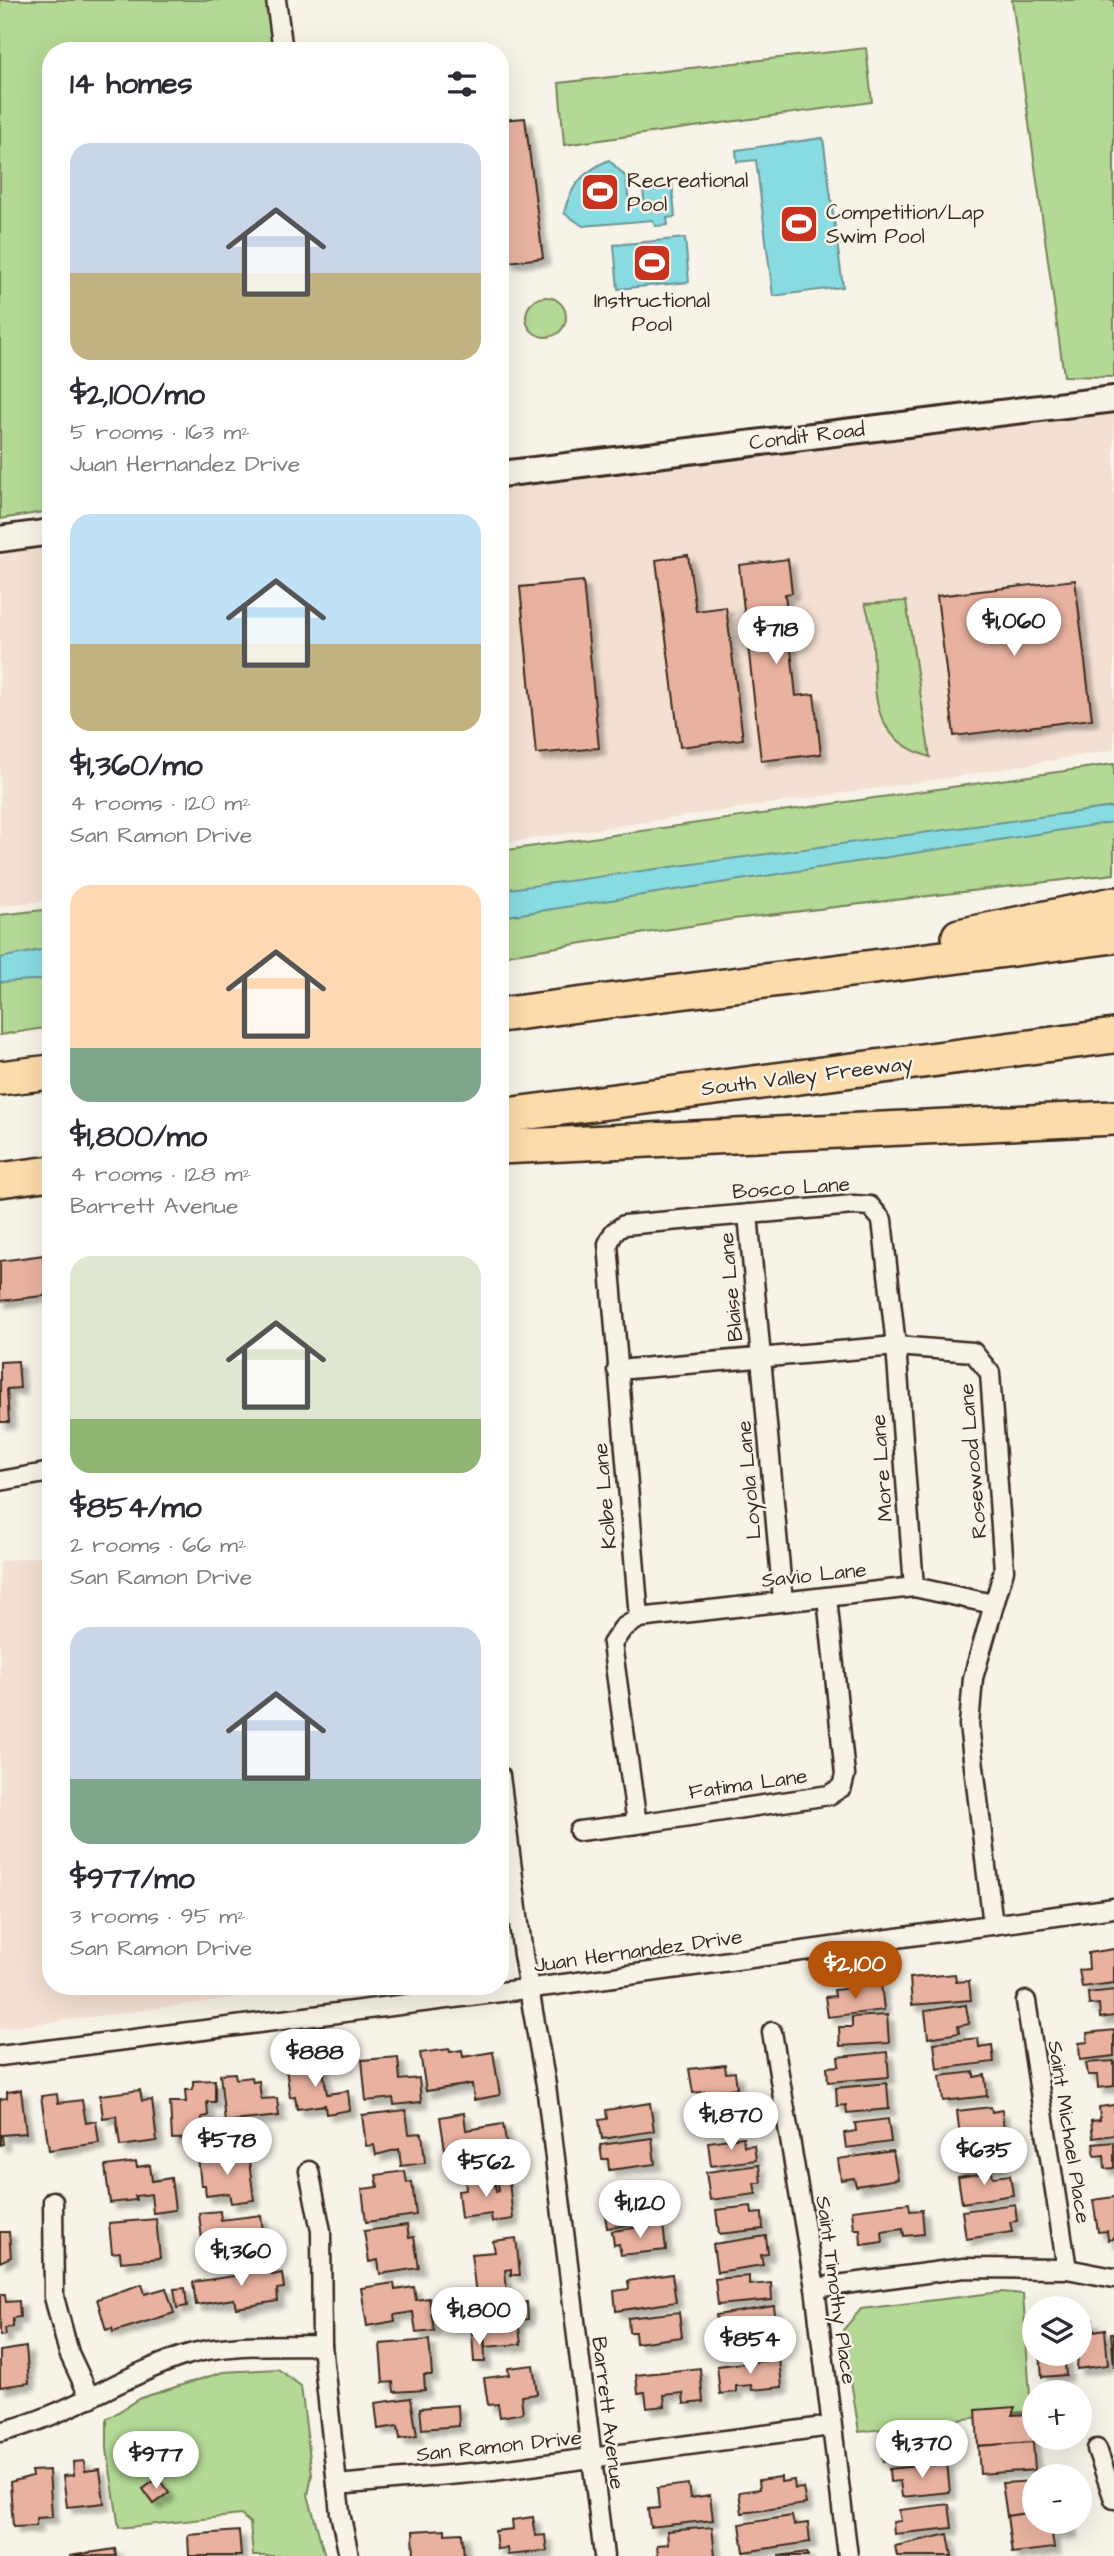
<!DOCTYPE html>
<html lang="en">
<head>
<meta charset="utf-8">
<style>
  body { margin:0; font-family:"Architects Daughter",sans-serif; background:#f2f2f3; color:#2b2b33; height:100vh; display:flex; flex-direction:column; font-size:26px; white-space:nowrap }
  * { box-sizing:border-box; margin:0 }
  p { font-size:23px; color:#7c7c81 }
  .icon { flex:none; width:38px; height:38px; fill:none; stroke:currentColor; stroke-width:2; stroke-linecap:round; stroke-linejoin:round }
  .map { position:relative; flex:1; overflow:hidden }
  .details { position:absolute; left:42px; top:42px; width:467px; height:1953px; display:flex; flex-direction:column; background:#fff; border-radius:28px; box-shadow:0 7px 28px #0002 }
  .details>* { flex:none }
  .buttons { position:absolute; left:1022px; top:2296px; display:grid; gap:14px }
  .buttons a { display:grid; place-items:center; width:70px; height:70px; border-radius:50%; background:#fff; box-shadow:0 7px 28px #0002; font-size:35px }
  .price { position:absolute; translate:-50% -60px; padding:0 16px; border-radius:24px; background:#fff; color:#222; font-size:23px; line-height:46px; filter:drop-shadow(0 2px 4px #0008) }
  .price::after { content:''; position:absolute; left:50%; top:42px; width:21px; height:16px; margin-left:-10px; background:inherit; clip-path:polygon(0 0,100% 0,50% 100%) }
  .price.active { background:#b45309; color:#fff }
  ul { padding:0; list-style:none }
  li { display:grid; align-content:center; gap:14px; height:371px; padding:0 28px }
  li span { display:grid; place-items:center; height:217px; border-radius:21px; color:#555 }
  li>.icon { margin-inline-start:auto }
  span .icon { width:126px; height:126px; fill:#fffc; stroke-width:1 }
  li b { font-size:30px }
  h2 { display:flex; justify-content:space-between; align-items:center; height:84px; padding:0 28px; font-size:30px }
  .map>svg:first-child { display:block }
  .built { fill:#f3e0d2 }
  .green { fill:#b3d995; stroke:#77825a; stroke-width:2 }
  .water { fill:#89dbe2; stroke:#6a9494; stroke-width:2 }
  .building { fill:#e9b2a0; stroke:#3b2a1e; stroke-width:2; filter:url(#shadow) }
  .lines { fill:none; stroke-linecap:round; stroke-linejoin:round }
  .street-casing { stroke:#3b2a1e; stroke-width:23 }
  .secondary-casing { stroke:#3b2a1e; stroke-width:30 }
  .highway-casing { stroke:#3b2a1e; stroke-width:38 }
  .street { stroke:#f7f3e8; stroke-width:18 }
  .secondary { stroke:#f7f3e8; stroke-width:24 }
  .highway { stroke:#fddcac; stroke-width:33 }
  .labels { text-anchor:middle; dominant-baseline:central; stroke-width:5; stroke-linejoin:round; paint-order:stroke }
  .poi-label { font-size:21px; fill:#3b2a1e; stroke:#f7f3e8; text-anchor:start }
  .street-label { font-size:21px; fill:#3b2a1e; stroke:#f7f3e8 }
</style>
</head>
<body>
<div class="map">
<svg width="1114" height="2556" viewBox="0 0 1114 2556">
  <defs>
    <filter id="shadow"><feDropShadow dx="6" dy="6" stdDeviation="2" flood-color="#0004"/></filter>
  </defs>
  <rect width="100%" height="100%" fill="#f7f3e8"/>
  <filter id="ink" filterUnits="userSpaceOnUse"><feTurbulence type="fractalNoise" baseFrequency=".0143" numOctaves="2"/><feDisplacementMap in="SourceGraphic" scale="14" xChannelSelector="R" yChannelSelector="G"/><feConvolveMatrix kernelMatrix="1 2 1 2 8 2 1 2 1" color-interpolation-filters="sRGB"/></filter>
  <g filter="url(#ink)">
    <g class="built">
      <polygon points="1114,400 1114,750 947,778 501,843 500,485"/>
      <polygon points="51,547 51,900 0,906 0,554"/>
      <polygon points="51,1555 51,1986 324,1986 0,2029 0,1561"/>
    </g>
    <g class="green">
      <polygon points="0,0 267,0 274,51 51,51 51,511 0,519"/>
      <polygon points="1012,0 1114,0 1114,377 1064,376"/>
      <polygon points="866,48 872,102 564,145 559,83"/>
      <circle cx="546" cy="317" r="20"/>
      <path d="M906,601L930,757C850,732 887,665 865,604Z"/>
      <polygon points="1114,764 1114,874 734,919 501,956 500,851"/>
      <polygon points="51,909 51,1027 0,1035 0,915"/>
      <polygon points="1001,2292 1023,2294 1031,2411 859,2432 843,2330 861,2309"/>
      <polygon points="278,2369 301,2386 312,2475 308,2495 325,2556 253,2556 250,2523 241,2515 119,2528 107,2449 107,2419 141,2398 223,2372"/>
    </g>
    <g class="water">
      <polygon points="823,138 843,287 773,296 756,160 737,162 736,150"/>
      <path d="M609,160L626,177L629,203L644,202L643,184L672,182L675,217L667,218L668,225L655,226L653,220L583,226L564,213C570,186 584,171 609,160Z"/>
      <polygon points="685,238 689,282 618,289 614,245"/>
      <polygon points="1114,807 1114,822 501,917 501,890"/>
      <polygon points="51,948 51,979 0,982 0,958"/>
    </g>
    <g class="building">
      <polygon points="525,118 543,258 508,262 500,200 500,120"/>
      <polygon points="688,555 696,611 726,607 743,739 680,747 656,560"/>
      <polygon points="788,559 792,593 785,594 796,696 814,694 821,754 761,761 739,565"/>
      <polygon points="1075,580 1092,719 954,736 937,596"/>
      <polygon points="583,581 599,748 536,754 520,587"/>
      <polygon points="51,1254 51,1295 0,1301 0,1261"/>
      <polygon points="18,1361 20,1388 7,1389 9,1422 0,1422 0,1362"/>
      <polygon points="46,1362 51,1362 51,1403 50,1403"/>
      <polygon points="1114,1949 1114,1983 1082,1987 1079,1970 1089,1969 1088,1953"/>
      <polygon points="955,1974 956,1982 969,1981 971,2000 912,2005 910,1978"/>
      <polygon points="881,1984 884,2010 828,2017 825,1997 835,1996 834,1990"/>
      <polygon points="1114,1990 1114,2016 1100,2018 1099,2004 1089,2005 1088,1993"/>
      <polygon points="966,2005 969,2024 958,2026 959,2033 928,2038 925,2011"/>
      <polygon points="887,2015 889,2043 840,2046 839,2027 852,2027 852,2017"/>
      <polygon points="1114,2030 1114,2056 1080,2060 1079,2043 1088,2042 1087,2033"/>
      <polygon points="978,2038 979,2047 992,2045 994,2062 937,2069 934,2043"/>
      <polygon points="449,2049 450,2052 462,2050 463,2057 493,2052 500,2095 474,2100 472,2084 426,2091 420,2053"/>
      <polygon points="887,2052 889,2077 828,2082 827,2067 839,2066 838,2057"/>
      <polygon points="398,2057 400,2080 419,2078 421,2102 394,2105 393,2098 366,2101 362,2060"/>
      <polygon points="1114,2061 1114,2086 1098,2088 1097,2075 1088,2075 1086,2063"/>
      <polygon points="322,2063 327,2094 348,2091 350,2110 326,2114 325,2105 297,2109 295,2096 290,2097 286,2068"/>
      <polygon points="725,2065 726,2073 735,2072 737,2088 693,2093 689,2069"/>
      <polygon points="974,2072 974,2077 985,2075 987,2096 943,2101 940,2076"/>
      <polygon points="235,2073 236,2079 252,2077 253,2082 259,2081 261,2099 277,2098 279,2116 225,2122 220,2074"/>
      <polygon points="215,2080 215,2102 207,2102 208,2116 202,2117 202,2125 197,2125 197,2138 172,2139 170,2102 186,2102 185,2090 193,2090 193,2081"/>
      <polygon points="887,2083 889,2109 847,2113 846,2105 837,2106 836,2088"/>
      <polygon points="21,2090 26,2133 2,2135 3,2144 0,2145 0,2099 7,2098 7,2092"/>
      <polygon points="140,2090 142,2101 152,2100 157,2141 120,2146 116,2116 103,2118 100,2095"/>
      <polygon points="57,2094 58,2103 82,2100 86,2123 96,2121 99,2143 49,2150 41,2096"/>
      <polygon points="731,2098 732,2106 742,2105 743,2121 699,2126 696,2102"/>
      <polygon points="650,2103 654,2131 602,2139 599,2120 607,2119 606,2110"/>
      <polygon points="1114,2105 1114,2135 1093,2138 1091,2121 1100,2120 1099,2107"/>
      <polygon points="991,2107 992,2112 1002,2110 1004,2131 960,2137 957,2111"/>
      <polygon points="406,2110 409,2134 422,2133 425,2163 401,2166 399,2149 376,2155 374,2145 366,2146 362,2115"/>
      <polygon points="464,2113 466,2130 503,2124 509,2160 480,2164 479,2154 463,2156 462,2148 445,2150 440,2117"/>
      <polygon points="888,2119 891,2142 846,2148 844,2133 856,2131 855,2123"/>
      <polygon points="1005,2136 1007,2154 1000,2155 1002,2165 956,2172 952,2144"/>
      <polygon points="743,2137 744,2146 754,2145 756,2160 711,2166 708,2142"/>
      <polygon points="652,2138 655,2164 609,2170 608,2159 602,2159 600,2145"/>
      <polygon points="1114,2142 1114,2168 1105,2169 1104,2155 1095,2156 1093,2144"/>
      <polygon points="893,2151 898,2179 856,2186 854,2178 841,2180 838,2159"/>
      <polygon points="239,2152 240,2162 249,2161 254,2200 231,2203 229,2193 206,2196 205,2185 201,2185 198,2157"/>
      <polygon points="136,2162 137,2167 150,2165 152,2181 171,2178 175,2210 153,2213 151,2194 135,2196 136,2200 110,2203 105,2166"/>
      <polygon points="759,2165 761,2183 754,2183 756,2194 710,2200 706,2172"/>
      <polygon points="405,2171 407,2183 412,2182 416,2215 366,2222 362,2189 378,2187 376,2175"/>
      <polygon points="992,2172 993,2177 1010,2175 1013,2195 962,2203 958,2177"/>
      <polygon points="494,2176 496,2192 499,2191 498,2183 509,2181 513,2219 492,2222 491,2214 461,2218 458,2191 466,2190 465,2179"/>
      <polygon points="663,2191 667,2219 607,2228 604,2208 620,2206 618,2198"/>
      <polygon points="1114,2197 1114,2239 1108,2240 1107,2231 1098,2232 1093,2200"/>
      <polygon points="909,2203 910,2211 922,2210 924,2234 904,2236 903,2229 882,2232 883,2242 861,2245 860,2229 854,2229 852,2210"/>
      <polygon points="1015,2204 1017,2221 1010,2222 1012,2232 966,2239 962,2211"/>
      <polygon points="751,2206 752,2214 762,2213 763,2229 719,2234 716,2210"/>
      <polygon points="220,2211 221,2220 261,2215 266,2254 219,2260 217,2247 203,2249 199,2213"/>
      <polygon points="156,2219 160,2258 121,2262 120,2252 112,2253 109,2223"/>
      <polygon points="663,2224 666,2250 621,2255 619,2244 614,2245 612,2231"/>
      <polygon points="407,2225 409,2238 414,2237 419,2268 380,2274 378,2260 369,2262 364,2231"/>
      <polygon points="0,2232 9,2232 11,2257 0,2262"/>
      <polygon points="766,2236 768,2254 761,2255 763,2265 717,2272 713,2244"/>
      <polygon points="516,2238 520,2275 511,2275 511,2269 505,2270 507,2291 476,2295 471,2254 495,2252 493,2241"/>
      <polygon points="270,2264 272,2275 282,2273 284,2288 277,2289 278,2301 236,2308 234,2299 196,2305 193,2282 247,2274 246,2268"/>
      <polygon points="672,2274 676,2302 616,2311 614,2291 629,2289 628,2281"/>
      <polygon points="749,2276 749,2285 771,2283 772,2300 718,2305 715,2279"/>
      <polygon points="394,2283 395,2290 414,2287 416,2300 429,2298 434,2331 416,2333 413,2312 394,2315 395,2321 367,2326 361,2288"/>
      <polygon points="142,2284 145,2294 166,2288 174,2313 113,2332 112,2328 106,2330 97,2299"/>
      <polygon points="185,2288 187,2306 177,2308 174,2289"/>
      <polygon points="0,2294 5,2294 6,2302 19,2301 20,2317 13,2318 13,2327 5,2328 6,2335 0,2336"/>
      <polygon points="527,2302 528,2319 518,2320 521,2344 485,2347 482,2306"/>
      <polygon points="774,2306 776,2324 768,2325 769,2335 720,2343 716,2315"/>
      <polygon points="679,2312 682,2337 636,2343 635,2332 629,2332 628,2318"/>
      <polygon points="1093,2320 1094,2331 1105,2329 1108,2365 1077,2369 1080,2321"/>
      <polygon points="484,2332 485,2362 474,2362 472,2333"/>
      <polygon points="1111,2333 1114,2333 1114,2367"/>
      <polygon points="429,2340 432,2375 424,2375 425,2390 394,2392 393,2382 383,2383 380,2344"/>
      <polygon points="26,2347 29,2383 0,2387 0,2351"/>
      <polygon points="1040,2354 1064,2354 1066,2375 1042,2377"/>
      <polygon points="779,2359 782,2387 752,2390 751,2385 741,2386 736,2386 736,2392 720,2394 717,2366"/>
      <polygon points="533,2365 537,2394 521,2396 523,2413 500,2417 498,2404 488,2405 484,2378 509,2375 508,2368"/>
      <polygon points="700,2368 703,2402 684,2404 683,2393 664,2395 665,2406 647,2408 645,2392 638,2393 636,2375"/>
      <polygon points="411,2398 417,2436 400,2439 398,2426 378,2429 375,2403"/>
      <polygon points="458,2405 459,2426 422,2429 420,2408"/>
      <polygon points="1015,2407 1012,2415 1031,2414 1033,2442 978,2446 976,2410"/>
      <polygon points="938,2431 941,2455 883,2462 882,2449 889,2448 888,2437"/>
      <polygon points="1033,2442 1035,2470 980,2474 978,2446"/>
      <polygon points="137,2446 145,2458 134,2467 125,2455"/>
      <polygon points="84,2461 85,2471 100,2469 104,2503 67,2507 63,2476 74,2475 73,2462"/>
      <polygon points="947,2463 950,2492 902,2497 900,2481 890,2482 889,2469"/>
      <polygon points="49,2470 52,2517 36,2518 36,2526 13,2527 10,2482 32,2476 31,2471"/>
      <polygon points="781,2477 781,2482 794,2480 795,2489 803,2488 806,2504 742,2513 739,2492 760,2489 759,2480"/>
      <polygon points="158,2478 169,2493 154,2504 143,2489"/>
      <polygon points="1034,2481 1034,2512 1007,2516 1002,2483"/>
      <polygon points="688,2484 690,2498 710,2495 713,2520 650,2527 648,2509 659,2508 657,2488"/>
      <polygon points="949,2504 952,2528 894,2534 893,2522 901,2521 899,2510"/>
      <polygon points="1034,2512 1034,2522 1071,2522 1072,2531 1052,2534 1054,2548 1012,2553 1007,2516"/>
      <polygon points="792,2516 794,2525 808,2523 810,2542 744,2552 740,2524"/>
      <polygon points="533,2517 536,2536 545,2535 547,2551 508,2555 507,2548 497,2549 495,2531 513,2529 512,2520"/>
      <polygon points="712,2527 715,2556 658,2556 657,2545 668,2544 667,2531"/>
      <polygon points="445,2529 445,2534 462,2533 464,2556 414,2556 413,2531"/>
      <polygon points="239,2531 241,2556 189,2556 188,2535"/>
      <polygon points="948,2534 952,2556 897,2556 895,2546"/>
      <polygon points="115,2549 116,2556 69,2556"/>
      <polygon points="807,2552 808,2556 778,2556"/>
    </g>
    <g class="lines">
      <g class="street-casing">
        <g id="street">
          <polyline points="276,0 283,51"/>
          <polyline points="748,1214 783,1601"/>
          <polyline points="617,1370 896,1346 973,1352 990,1373 1004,1570 973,1678 969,1725 993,1925"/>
          <polyline points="0,1481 51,1472"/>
          <polyline points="827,1597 845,1775 842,1787 829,1795 637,1824 612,1644 623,1628 639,1618 914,1587 993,1604"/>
          <polyline points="639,1618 608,1244 614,1232 624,1225 853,1205 870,1206 882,1220 896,1346 914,1587"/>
          <polyline points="500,1776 523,1955 546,2085 604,2556"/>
          <polyline points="579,1831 637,1824"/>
          <polyline points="1026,2001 1067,2269"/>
          <polyline points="772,2032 815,2288 848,2556"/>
          <polyline points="0,2056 556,1985 1114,1908"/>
          <polyline points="309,2171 321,2231 322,2345 340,2513 349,2556"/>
          <polyline points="53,2201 54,2297 69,2353 90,2398"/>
          <polyline points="815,2288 964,2268 1067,2269 1114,2278"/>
          <path d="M0,2432C66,2417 119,2377 183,2356C226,2342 277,2346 322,2345"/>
          <polyline points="1097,2449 1114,2499"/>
          <polyline points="337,2485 493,2471 831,2426"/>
        </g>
      </g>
      <g class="secondary-casing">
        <g id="secondary">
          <polyline points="500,474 1114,399"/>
          <polyline points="0,539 51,532"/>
        </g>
      </g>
      <g class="highway-casing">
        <g id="highway">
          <polyline points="959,936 1114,904"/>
          <polyline points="500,1015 1114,936"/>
          <polyline points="0,1078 51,1072"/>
          <polyline points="500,1116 1114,1036"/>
          <polyline points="500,1147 1114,1118"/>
          <polyline points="0,1180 51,1173"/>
        </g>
      </g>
      <use href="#street" class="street"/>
      <use href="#secondary" class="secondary"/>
      <use href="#highway" class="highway"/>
    </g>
  </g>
  <defs>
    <g id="stadium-square" transform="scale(2.0125)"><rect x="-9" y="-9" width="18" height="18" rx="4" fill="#c8321e" stroke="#f7f3e8"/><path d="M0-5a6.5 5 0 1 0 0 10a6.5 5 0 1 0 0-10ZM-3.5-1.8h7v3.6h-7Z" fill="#fff"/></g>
  </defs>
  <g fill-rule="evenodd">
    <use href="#stadium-square" x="600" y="192"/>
    <use href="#stadium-square" x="799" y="224"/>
    <use href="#stadium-square" x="652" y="263"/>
  </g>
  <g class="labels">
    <g class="poi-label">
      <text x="627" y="180">Recreational<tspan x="627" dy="24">Pool</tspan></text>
      <text x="826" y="212">Competition/Lap<tspan x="826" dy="24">Swim Pool</tspan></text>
      <text x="652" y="300" text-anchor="middle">Instructional<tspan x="652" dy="24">Pool</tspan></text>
    </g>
    <g class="street-label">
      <text transform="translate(807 436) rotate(-7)">Condit Road</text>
      <text transform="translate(807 1076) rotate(-7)">South Valley Freeway</text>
      <text transform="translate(791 1188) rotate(-4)">Bosco Lane</text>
      <text transform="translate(731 1287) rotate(-95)">Blaise Lane</text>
      <text transform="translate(973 1461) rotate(-95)">Rosewood Lane</text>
      <text transform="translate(882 1468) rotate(-94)">More Lane</text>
      <text transform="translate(749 1480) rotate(-95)">Loyola Lane</text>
      <text transform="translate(605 1496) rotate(-95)">Kolbe Lane</text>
      <text transform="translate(814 1575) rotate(-6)">Savio Lane</text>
      <text transform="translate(748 1784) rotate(-8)">Fatima Lane</text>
      <text transform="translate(638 1951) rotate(-8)">Juan Hernandez Drive</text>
      <text transform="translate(1069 2132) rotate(81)">Saint Michael Place</text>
      <text transform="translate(836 2290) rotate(82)">Saint Timothy Place</text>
      <text transform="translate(608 2413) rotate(83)">Barrett Avenue</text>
      <text transform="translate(499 2446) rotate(-6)">San Ramon Drive</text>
    </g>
  </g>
</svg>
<div class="buttons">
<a><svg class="icon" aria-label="layers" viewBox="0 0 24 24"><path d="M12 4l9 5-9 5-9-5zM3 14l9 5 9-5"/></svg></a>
<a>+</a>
<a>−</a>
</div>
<b class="price" style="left:1014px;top:658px">$1,060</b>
<b class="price" style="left:776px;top:666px">$718</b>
<b class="price active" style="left:855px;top:2001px">$2,100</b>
<b class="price" style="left:315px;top:2089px">$888</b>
<b class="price" style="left:731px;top:2152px">$1,870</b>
<b class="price" style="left:227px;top:2177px">$578</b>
<b class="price" style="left:984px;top:2187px">$635</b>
<b class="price" style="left:486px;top:2199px">$562</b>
<b class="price" style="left:640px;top:2240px">$1,120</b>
<b class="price" style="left:241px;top:2288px">$1,360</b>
<b class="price" style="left:479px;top:2347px">$1,800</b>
<b class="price" style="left:750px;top:2376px">$854</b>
<b class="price" style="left:922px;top:2480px">$1,370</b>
<b class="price" style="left:156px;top:2491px">$977</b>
<section class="details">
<h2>14 homes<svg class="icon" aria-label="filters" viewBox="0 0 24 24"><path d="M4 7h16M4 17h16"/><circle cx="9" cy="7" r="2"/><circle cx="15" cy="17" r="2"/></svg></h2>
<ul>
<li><span style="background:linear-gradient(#c9d6e8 60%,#c2b280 0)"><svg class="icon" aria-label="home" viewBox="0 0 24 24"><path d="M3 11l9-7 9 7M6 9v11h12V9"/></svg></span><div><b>$2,100/mo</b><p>5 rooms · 163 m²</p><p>Juan Hernandez Drive</p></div></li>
<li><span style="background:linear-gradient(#bfe0f5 60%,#c2b280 0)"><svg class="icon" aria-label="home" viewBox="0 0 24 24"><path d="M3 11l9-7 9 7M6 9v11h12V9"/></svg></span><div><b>$1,360/mo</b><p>4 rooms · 120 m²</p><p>San Ramon Drive</p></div></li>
<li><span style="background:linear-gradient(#ffd9b3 75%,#7fa58c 0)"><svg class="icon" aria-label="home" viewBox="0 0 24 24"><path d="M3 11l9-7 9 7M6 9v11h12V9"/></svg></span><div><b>$1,800/mo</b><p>4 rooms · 128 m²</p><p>Barrett Avenue</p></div></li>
<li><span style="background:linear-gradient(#dfe7d0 75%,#8fb573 0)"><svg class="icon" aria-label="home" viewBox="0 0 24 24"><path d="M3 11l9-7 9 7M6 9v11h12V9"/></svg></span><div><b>$854/mo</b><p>2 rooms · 66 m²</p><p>San Ramon Drive</p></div></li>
<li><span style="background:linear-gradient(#c9d6e8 70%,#7fa58c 0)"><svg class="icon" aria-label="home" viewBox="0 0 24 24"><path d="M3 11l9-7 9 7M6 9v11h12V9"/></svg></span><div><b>$977/mo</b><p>3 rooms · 95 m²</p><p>San Ramon Drive</p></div></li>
</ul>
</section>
</div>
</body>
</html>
